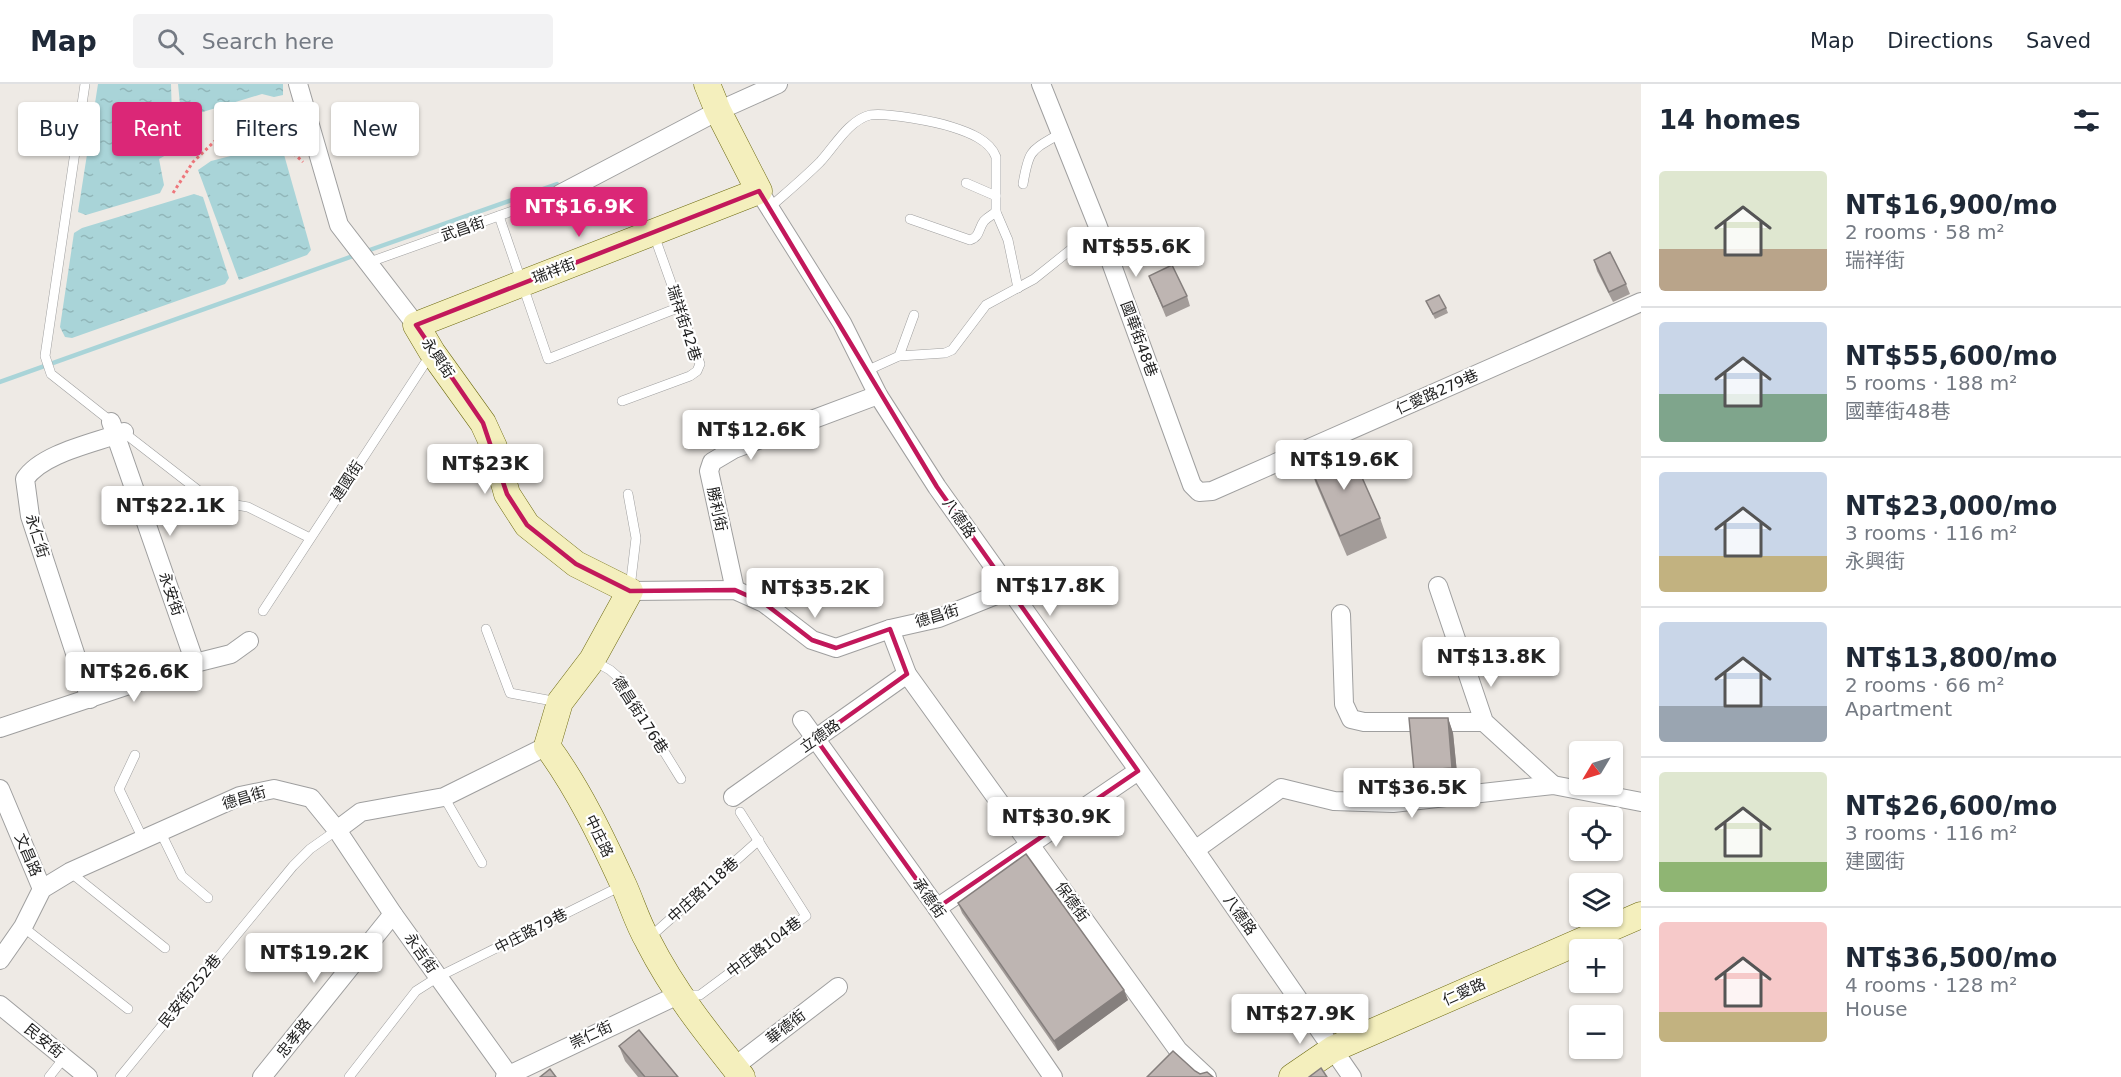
<!DOCTYPE html>
<html lang="en">
<head>
<meta charset="utf-8">
<style>
  body { margin:0; font-family:"DejaVu Sans","Noto Sans TC",sans-serif; background:#f2f2f3; color:#1f2937; height:100vh; display:flex; flex-direction:column; font-size:22px; white-space:nowrap }
  * { box-sizing:border-box; margin:0 }
  p { font-size:20px; color:#747a83 }
  .icon { flex:none; width:33px; height:33px; fill:none; stroke:currentColor; stroke-width:2; stroke-linecap:round; stroke-linejoin:round }
  .map { position:relative; flex:1; overflow:hidden }
  .drawer { display:flex; flex-direction:column; background:#fff; width:480px }
  .drawer>* { flex:none }
  .top-card { position:absolute; left:18px; top:18px; width:570px; height:54px; display:flex; gap:12px }
  .needle { width:39px; rotate:232deg }
  .tools { position:absolute; left:1569px; top:657px; display:grid; gap:12px }
  .tools a { display:grid; place-items:center; width:54px; height:54px; border-radius:6px; background:#fff; box-shadow:0 2px 4px #0004; font-size:30px }
  .price { position:absolute; translate:-50% -51px; padding:0 14px; border-radius:6px; background:#fff; color:#222; font-size:20px; line-height:39px; filter:drop-shadow(0 2px 3px #0008) }
  .price::after { content:''; position:absolute; left:50%; top:36px; width:18px; height:14px; margin-left:-9px; background:inherit; clip-path:polygon(0 0,100% 0,50% 100%) }
  .price.current { background:#db2777; color:#fff }
  ul { padding:0; list-style:none }
  li { display:flex; align-items:center; gap:18px; height:150px; padding:0 18px }
  li+li { border-top:2px solid #e0e1e3 }
  li span { display:grid; place-items:center; flex:none; width:168px; height:120px; border-radius:6px; color:#555 }
  li>.icon { margin-inline-start:auto }
  span .icon { width:72px; height:72px; fill:#fffc; stroke-width:1 }
  li b { font-size:26px }
  h2 { display:flex; justify-content:space-between; align-items:center; height:72px; padding:0 18px; font-size:26px }
  .chip { padding:0 21px; border-radius:6px; background:#fff; box-shadow:0 2px 4px #0004; font-size:21px; line-height:54px }
  .chip.current { background:#db2777; color:#fff }
  header { display:flex; align-items:center; gap:36px; box-sizing:border-box; height:84px; padding:0 30px; background:#fff; border-bottom:2px solid #e0e1e3 }
  header strong { font-size:28px }
  nav { display:flex; gap:33px; margin-inline-start:auto; font-size:21px }
  .search { width:420px; height:54px; background:#f2f2f3; display:flex; align-items:center; gap:15px; box-sizing:border-box; padding:0 21px; border-radius:6px; color:#747a83; font-size:22px }
  main { display:flex; flex:1; min-height:0 }
  .map>svg:first-child { display:block }
  .water { fill:url(#water-ripples) }
  .lines { fill:none; stroke-linecap:round; stroke-linejoin:round }
  .stream { stroke:#a9d4d8; stroke-width:4.5 }
  .lane-casing { stroke:#9f9f9f; stroke-width:10 }
  .street-casing { stroke:#9f9f9f; stroke-width:20 }
  .secondary-casing { stroke:#6c690e; stroke-width:27 }
  .path { stroke:#ee767b; stroke-width:3; stroke-dasharray:3 3; stroke-linecap:butt }
  .lane { stroke:#fff; stroke-width:9 }
  .street { stroke:#fff; stroke-width:18 }
  .secondary { stroke:#f4efbd; stroke-width:26 }
  .wall { fill:#a39c99 }
  .shaded-wall { fill:#857f7d }
  .building { fill:#beb5b2; stroke:#857f7d; stroke-width:1.5 }
  .marked { fill:none; stroke:#c2185b; stroke-width:4.5; stroke-linejoin:round }
  .labels { text-anchor:middle; dominant-baseline:central; stroke-width:4.5; stroke-linejoin:round; paint-order:stroke }
  .street-label { font-size:15px; fill:#1e1e1e; stroke:#fff }
</style>
</head>
<body>
<header>
<strong>Map</strong>
<div class="search"><svg class="icon" aria-label="search" viewBox="0 0 24 24"><circle cx="10" cy="10" r="6"/><path d="M15 15l6 6"/></svg>Search here</div>
<nav><a>Map</a><a>Directions</a><a>Saved</a></nav>
</header>
<main>
<div class="map">
<svg width="1641" height="993" viewBox="0 0 1641 993">
  <defs>
    <pattern id="water-ripples" width="26" height="14" patternUnits="userSpaceOnUse" patternTransform="scale(1.5)"><rect width="26" height="14" fill="#a9d4d8"/><path d="M2 4q2-2 4 0t4 0M15 11q2-2 4 0t4 0" fill="none" stroke="#91b6b9"/></pattern>
  </defs>
  <rect width="100%" height="100%" fill="#eeeae5"/>
  <g class="water">
    <polygon points="98,0 171,0 172,33 182,62 159,75 164,101 160,109 86,131 78,128"/>
    <polygon points="178,0 283,0 283,11 274,13 262,10 183,34 181,30"/>
    <polygon points="274,61 283,67 311,166 307,171 239,196 198,86 211,77"/>
    <polygon points="194,110 203,113 229,194 225,200 72,254 65,253 60,243 74,149 82,144"/>
  </g>
  <g class="lines">
    <g class="stream">
      <polyline points="364,168 557,100"/>
      <polyline points="0,298 356,171"/>
    </g>
    <g class="lane-casing">
      <g id="lane">
        <polyline points="85,0 45,272 51,290 113,339"/>
        <polyline points="966,99 996,112"/>
        <path d="M1023,100C1029,64 1031,67 1061,49"/>
        <path d="M769,124C786,109 804,94 820,78C834,63 849,36 870,31C886,28 937,38 952,43C968,48 990,56 996,73V128L1008,156L1018,204"/>
        <polyline points="499,132 548,275 680,223"/>
        <path d="M910,135L970,156C980,153 978,145 984,137C988,133 992,131 996,128"/>
        <polyline points="367,179 560,110"/>
        <polyline points="899,272 914,231"/>
        <polyline points="866,287 899,272 945,269 952,266 986,221 1034,195 1099,143"/>
        <polyline points="622,317 690,292 697,287 700,280 654,151"/>
        <polyline points="123,348 212,417 248,423 310,454"/>
        <polyline points="628,410 636,454 630,504"/>
        <polyline points="263,527 431,270"/>
        <polyline points="486,545 510,609 558,618"/>
        <polyline points="592,576 610,586 618,593 681,695"/>
        <polyline points="135,671 119,705 143,755"/>
        <polyline points="444,713 482,779"/>
        <polyline points="160,747 182,792 208,814"/>
        <polyline points="70,788 165,864"/>
        <polyline points="23,843 128,925"/>
        <polyline points="649,854 759,756"/>
        <polyline points="683,911 700,911 806,832 740,728"/>
        <polyline points="49,993 64,974"/>
        <polyline points="120,993 293,782 310,765 337,746"/>
        <polyline points="349,993 416,907 438,893 621,802"/>
      </g>
    </g>
    <g class="street-casing">
      <g id="street">
        <polyline points="298,0 339,141 416,241"/>
        <polyline points="1041,0 1097,140 1192,401 1199,408 1212,407 1641,218"/>
        <polyline points="759,107 842,239 878,311 937,403 1195,766 1352,993"/>
        <polyline points="560,110 718,27 778,0"/>
        <polyline points="111,338 195,579"/>
        <polyline points="1438,502 1484,638 1553,701"/>
        <polyline points="735,506 709,387 712,378 734,365 878,311"/>
        <polyline points="630,507 735,506 764,519 812,556 836,564 890,545 939,534 1009,506"/>
        <polyline points="1341,530 1344,620 1351,635 1364,638 1484,638"/>
        <polyline points="890,545 907,590 1178,966 1207,993"/>
        <path d="M90,615L30,432L25,395C42,369 95,359 124,348"/>
        <polyline points="802,636 937,824 1053,993"/>
        <polyline points="0,644 195,579 231,570 249,557"/>
        <polyline points="0,705 42,805"/>
        <polyline points="733,713 907,590"/>
        <polyline points="337,746 393,830 508,990"/>
        <polyline points="1195,766 1281,704 1334,717 1393,719 1553,701 1641,718"/>
        <polyline points="937,824 1138,687"/>
        <polyline points="0,876 23,843 42,805 70,788 240,712 274,705 311,714 337,746 361,728 444,713 547,662"/>
        <polyline points="0,921 88,993"/>
        <polyline points="734,983 838,903"/>
        <polyline points="262,993 393,830"/>
        <polyline points="505,993 678,911"/>
      </g>
    </g>
    <g class="secondary-casing">
      <g id="secondary">
        <path d="M707,0L718,27L759,107L416,241L432,268L483,339L494,363L507,410L527,441L576,480L630,507L592,576L560,618L547,662C578,704 602,754 624,802C632,820 638,840 648,857C674,908 706,948 742,993"/>
        <polyline points="1292,993 1333,965 1641,831"/>
      </g>
    </g>
    <polyline class="path" points="173,109 193,78 216,56 245,45 275,52 303,78"/>
    <use href="#lane" class="lane"/>
    <use href="#street" class="street"/>
    <use href="#secondary" class="secondary"/>
  </g>
  <g class="wall">
    <polygon points="1594,176 1626,200 1630,210 1613,218 1597,187"/>
    <polygon points="1149,192 1187,212 1190,222 1166,233"/>
    <polygon points="1426,217 1446,224 1448,229 1435,235"/>
    <polygon points="1309,380 1380,434 1387,454 1347,472 1316,400"/>
    <polygon points="1448,634 1453,649 1458,699 1420,702 1414,687"/>
    <polygon points="958,819 1128,916 1058,967 962,829"/>
    <polygon points="619,962 678,993 638,993 625,977"/>
  </g>
  <g class="shaded-wall">
    <polygon points="1448,634 1453,649 1458,699 1452,684"/>
    <polygon points="1124,906 1128,916 1058,967 1054,957"/>
  </g>
  <g class="building">
    <polygon points="1610,168 1626,200 1609,208 1594,176"/>
    <polygon points="1172,181 1187,212 1163,223 1149,192"/>
    <polygon points="1439,211 1446,224 1433,230 1426,217"/>
    <polygon points="1348,362 1380,434 1340,452 1309,380"/>
    <polygon points="1409,634 1448,634 1452,684 1414,687"/>
    <polygon points="1026,770 1124,906 1054,957 958,819"/>
    <polygon points="639,946 678,993 645,993 619,962"/>
    <polygon points="1173,967 1195,987 1200,990 1207,988 1213,993 1147,993"/>
    <polygon points="1321,984 1327,993 1309,993"/>
    <polygon points="550,985 556,993 540,993"/>
  </g>
  <path class="marked" d="M759,107L937,403L1138,687L937,824L816,655L907,590L890,545L836,564L812,556L764,519L735,506L630,507L576,480L527,441L507,410L483,339L416,241Z"/>
  <g class="labels">
    <g class="street-label">
      <text transform="translate(463 145) rotate(-19)">武昌街</text>
      <text transform="translate(554 187) rotate(-21)">瑞祥街</text>
      <text transform="translate(684 239) rotate(72)">瑞祥街42巷</text>
      <text transform="translate(1139 255) rotate(70)">國華街48巷</text>
      <text transform="translate(438 274) rotate(56)">永興街</text>
      <text transform="translate(1437 308) rotate(-24)">仁愛路279巷</text>
      <text transform="translate(347 397) rotate(-57)">建國街</text>
      <text transform="translate(717 425) rotate(78)">勝利街</text>
      <text transform="translate(959 434) rotate(55)">八德路</text>
      <text transform="translate(37 452) rotate(73)">永仁街</text>
      <text transform="translate(171 510) rotate(71)">永安街</text>
      <text transform="translate(937 532) rotate(-17)">德昌街</text>
      <text transform="translate(640 631) rotate(57)">德昌街176巷</text>
      <text transform="translate(820 652) rotate(-35)">立德路</text>
      <text transform="translate(244 714) rotate(-17)">德昌街</text>
      <text transform="translate(599 752) rotate(64)">中庄路</text>
      <text transform="translate(28 771) rotate(67)">文昌路</text>
      <text transform="translate(703 806) rotate(-42)">中庄路118巷</text>
      <text transform="translate(929 814) rotate(55)">承德街</text>
      <text transform="translate(1072 818) rotate(54)">保德街</text>
      <text transform="translate(1240 831) rotate(55)">八德路</text>
      <text transform="translate(531 847) rotate(-27)">中庄路79巷</text>
      <text transform="translate(764 863) rotate(-37)">中庄路104巷</text>
      <text transform="translate(421 869) rotate(55)">永吉街</text>
      <text transform="translate(190 907) rotate(-51)">民安街252巷</text>
      <text transform="translate(1464 908) rotate(-24)">仁愛路</text>
      <text transform="translate(786 943) rotate(-38)">華德街</text>
      <text transform="translate(591 951) rotate(-25)">崇仁街</text>
      <text transform="translate(294 954) rotate(-51)">忠孝路</text>
      <text transform="translate(44 957) rotate(39)">民安街</text>
    </g>
  </g>
</svg>
<div class="tools">
<a><svg class="needle" viewBox="-14 -14 28 28"><path d="M0-13l5 13h-10z" fill="#e53935"/><path d="M0 13l5-13h-10z" fill="#747a83"/></svg></a>
<a><svg class="icon" aria-label="locate" viewBox="0 0 24 24"><circle cx="12" cy="12" r="6"/><path d="M12 2v4M12 18v4M2 12h4M18 12h4"/></svg></a>
<a><svg class="icon" aria-label="layers" viewBox="0 0 24 24"><path d="M12 4l9 5-9 5-9-5zM3 14l9 5 9-5"/></svg></a>
<a>+</a>
<a>−</a>
</div>
<b class="price current" style="left:579px;top:154px">NT$16.9K</b>
<b class="price" style="left:1136px;top:194px">NT$55.6K</b>
<b class="price" style="left:751px;top:377px">NT$12.6K</b>
<b class="price" style="left:1344px;top:407px">NT$19.6K</b>
<b class="price" style="left:485px;top:411px">NT$23K</b>
<b class="price" style="left:170px;top:453px">NT$22.1K</b>
<b class="price" style="left:1050px;top:533px">NT$17.8K</b>
<b class="price" style="left:815px;top:535px">NT$35.2K</b>
<b class="price" style="left:1491px;top:604px">NT$13.8K</b>
<b class="price" style="left:134px;top:619px">NT$26.6K</b>
<b class="price" style="left:1412px;top:735px">NT$36.5K</b>
<b class="price" style="left:1056px;top:764px">NT$30.9K</b>
<b class="price" style="left:314px;top:900px">NT$19.2K</b>
<b class="price" style="left:1300px;top:961px">NT$27.9K</b>
<div class="top-card">
<a class="chip">Buy</a>
<a class="chip current">Rent</a>
<a class="chip">Filters</a>
<a class="chip">New</a>
</div>
</div>
<section class="drawer">
<h2>14 homes<svg class="icon" aria-label="filters" viewBox="0 0 24 24"><path d="M4 7h16M4 17h16"/><circle cx="9" cy="7" r="2"/><circle cx="15" cy="17" r="2"/></svg></h2>
<ul>
<li><span style="background:linear-gradient(#dfe7d0 65%,#b9a48a 0)"><svg class="icon" aria-label="home" viewBox="0 0 24 24"><path d="M3 11l9-7 9 7M6 9v11h12V9"/></svg></span><div><b>NT$16,900/mo</b><p>2 rooms · 58 m²</p><p>瑞祥街</p></div></li>
<li><span style="background:linear-gradient(#c9d6e8 60%,#7fa58c 0)"><svg class="icon" aria-label="home" viewBox="0 0 24 24"><path d="M3 11l9-7 9 7M6 9v11h12V9"/></svg></span><div><b>NT$55,600/mo</b><p>5 rooms · 188 m²</p><p>國華街48巷</p></div></li>
<li><span style="background:linear-gradient(#c9d6e8 70%,#c2b280 0)"><svg class="icon" aria-label="home" viewBox="0 0 24 24"><path d="M3 11l9-7 9 7M6 9v11h12V9"/></svg></span><div><b>NT$23,000/mo</b><p>3 rooms · 116 m²</p><p>永興街</p></div></li>
<li><span style="background:linear-gradient(#c9d6e8 70%,#9aa5b1 0)"><svg class="icon" aria-label="home" viewBox="0 0 24 24"><path d="M3 11l9-7 9 7M6 9v11h12V9"/></svg></span><div><b>NT$13,800/mo</b><p>2 rooms · 66 m²</p><p>Apartment</p></div></li>
<li><span style="background:linear-gradient(#dfe7d0 75%,#8fb573 0)"><svg class="icon" aria-label="home" viewBox="0 0 24 24"><path d="M3 11l9-7 9 7M6 9v11h12V9"/></svg></span><div><b>NT$26,600/mo</b><p>3 rooms · 116 m²</p><p>建國街</p></div></li>
<li><span style="background:linear-gradient(#f6c9c9 75%,#c2b280 0)"><svg class="icon" aria-label="home" viewBox="0 0 24 24"><path d="M3 11l9-7 9 7M6 9v11h12V9"/></svg></span><div><b>NT$36,500/mo</b><p>4 rooms · 128 m²</p><p>House</p></div></li>
</ul>
</section>
</main>
</body>
</html>
